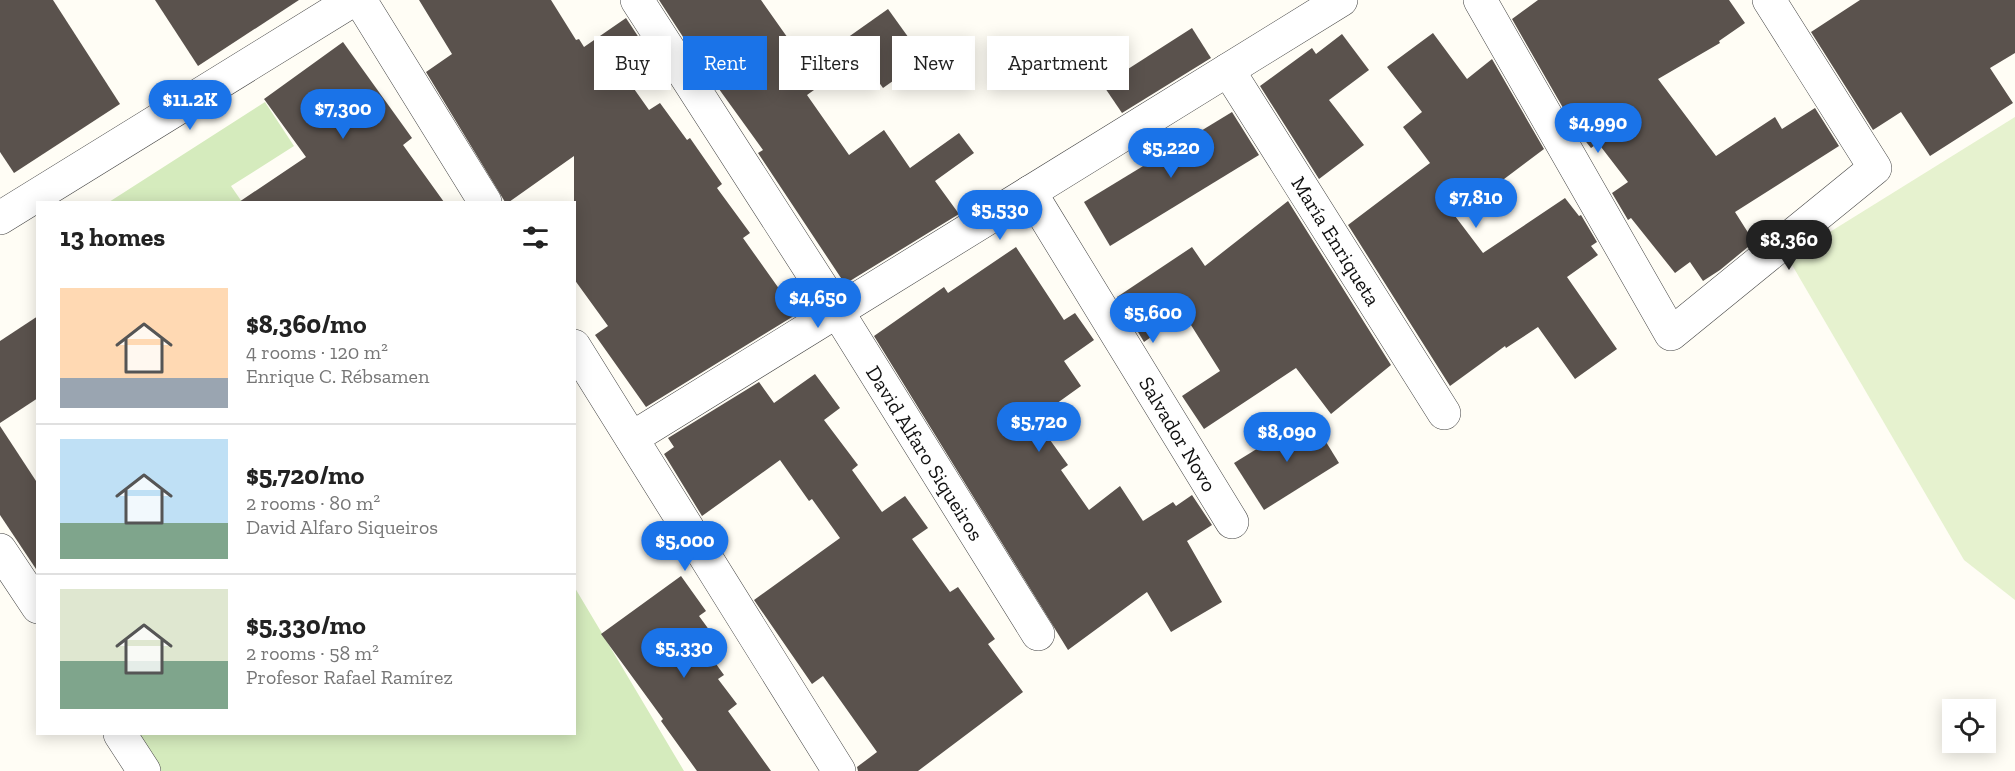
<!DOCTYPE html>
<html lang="en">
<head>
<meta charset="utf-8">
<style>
  body { margin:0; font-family:"Zilla Slab",serif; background:#f2f2f2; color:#222; height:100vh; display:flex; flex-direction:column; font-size:22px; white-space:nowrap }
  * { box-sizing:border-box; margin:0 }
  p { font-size:20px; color:#767676 }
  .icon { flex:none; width:33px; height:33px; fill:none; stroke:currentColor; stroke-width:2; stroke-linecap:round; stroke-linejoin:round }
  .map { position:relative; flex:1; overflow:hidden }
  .drawer { position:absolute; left:36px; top:201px; width:540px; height:534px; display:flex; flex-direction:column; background:#fff; border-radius:0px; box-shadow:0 3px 15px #0003 }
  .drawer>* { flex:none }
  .guide { position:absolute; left:594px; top:36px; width:570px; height:54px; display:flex; gap:12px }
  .buttons { position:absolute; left:1942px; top:699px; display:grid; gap:12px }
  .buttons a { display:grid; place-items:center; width:54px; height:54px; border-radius:0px; background:#fff; box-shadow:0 3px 15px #0003; font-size:30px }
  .price { position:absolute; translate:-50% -51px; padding:0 14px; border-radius:21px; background:#1a73e8; color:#fff; font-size:20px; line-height:39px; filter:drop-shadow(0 2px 3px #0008) }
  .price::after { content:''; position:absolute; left:50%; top:36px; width:18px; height:14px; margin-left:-9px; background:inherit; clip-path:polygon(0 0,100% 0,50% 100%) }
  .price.active { background:#222; color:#fff }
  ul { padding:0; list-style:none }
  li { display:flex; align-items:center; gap:18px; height:150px; padding:0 24px }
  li+li { border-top:2px solid #e0e0e0 }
  li span { display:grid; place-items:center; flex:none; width:168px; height:120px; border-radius:0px; color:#555 }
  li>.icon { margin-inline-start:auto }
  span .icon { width:72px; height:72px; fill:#fffc; stroke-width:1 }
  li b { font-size:26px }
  h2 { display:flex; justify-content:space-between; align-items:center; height:72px; padding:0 24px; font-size:26px }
  .pill { padding:0 21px; border-radius:0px; background:#fff; box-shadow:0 3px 15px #0003; font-size:21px; line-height:54px }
  .pill.active { background:#1a73e8; color:#fff }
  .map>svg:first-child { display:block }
  .green { fill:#d5ebbd }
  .pitch { fill:#e6f2cf }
  .building { fill:#5a524d }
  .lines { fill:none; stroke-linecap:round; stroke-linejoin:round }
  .minor-casing { stroke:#444; stroke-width:34 }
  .minor { stroke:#fff; stroke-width:33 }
  .labels { text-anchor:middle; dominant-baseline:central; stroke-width:6; stroke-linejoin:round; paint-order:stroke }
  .street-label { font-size:21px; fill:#111; stroke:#fff }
</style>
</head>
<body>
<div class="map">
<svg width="2015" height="771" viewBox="0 0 2015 771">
  <rect width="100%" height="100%" fill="#fffdf5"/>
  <g class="green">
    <polygon points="265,102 294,146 231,186 242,202 109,202"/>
    <polygon points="575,588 684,771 148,771 124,734 574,734"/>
  </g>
  <polygon class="pitch" points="2015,117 2015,600 1964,560 1788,258"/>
  <g class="building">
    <polygon points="0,0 53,0 120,104 14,173 0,152"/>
    <polygon points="155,0 299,0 198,66"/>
    <polygon points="419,0 551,0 576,40 579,39 584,47 626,18 647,50 620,69 649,110 660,103 687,140 690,138 722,184 717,188 750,233 743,238 797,314 646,407 595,335 608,326 574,279 574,156 509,202 505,202 426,72 452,54"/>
    <polygon points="659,0 761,0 821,85 807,95 849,155 884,130 910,168 959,133 974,153 935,181 959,214 845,284 758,153 763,150 698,60"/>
    <polygon points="1538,0 1729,0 1745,23 1719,41 1720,43 1658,79 1716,156 1775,117 1782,129 1815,108 1839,146 1735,212 1754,242 1720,270 1703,281 1690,262 1675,273 1631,218 1628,220 1612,193 1628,182 1598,143 1591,148 1574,127 1512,19"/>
    <polygon points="1860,0 2015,0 2015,53 1990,68 2013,103 1930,156 1901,112 1873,130 1811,32"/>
    <polygon points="888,9 924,59 883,88 847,38"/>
    <polygon points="1192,28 1211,58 1122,113 1103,85"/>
    <polygon points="1433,33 1467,79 1492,59 1544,149 1455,216 1483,253 1565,198 1579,216 1581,215 1597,242 1591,246 1598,255 1567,277 1617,349 1575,379 1538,327 1506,348 1505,346 1450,386 1348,225 1430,163 1403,127 1422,112 1387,67"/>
    <polygon points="1342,34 1369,70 1329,100 1364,145 1319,179 1260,86 1312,48 1316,54"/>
    <polygon points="343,42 412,138 403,145 444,202 239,202 306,157 264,99"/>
    <polygon points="1232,112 1259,155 1110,246 1084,202"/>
    <polygon points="1288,201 1391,365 1331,414 1296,368 1204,429 1182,396 1220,371 1184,314 1144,342 1117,297 1192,247 1205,266"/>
    <polygon points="1016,247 1064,320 1075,313 1094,340 1064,361 1081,386 1035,419 1068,465 1061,470 1089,510 1120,486 1143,521 1173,502 1176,506 1192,495 1212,525 1187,541 1222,602 1171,632 1147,592 1068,650 874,336 944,287 948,293"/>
    <polygon points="38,316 38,398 0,423 0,341"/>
    <polygon points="815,374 840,408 824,420 858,465 852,470 882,512 905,496 928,528 912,539 950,592 958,587 995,639 988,644 1023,692 918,771 858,771 857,767 877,752 823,676 812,684 754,600 840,538 812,499 809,501 780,460 702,516 664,454 674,447 668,438 759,382 774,403"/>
    <polygon points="1310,416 1339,463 1264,510 1234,463"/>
    <polygon points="0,426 38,484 38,572 0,515"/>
    <polygon points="681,576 706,611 699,616 718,642 706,650 724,675 718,679 737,704 728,711 771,771 697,771 661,721 663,719 601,634"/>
  </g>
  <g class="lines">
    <g class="minor-casing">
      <g id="minor">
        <polyline points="360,0 485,202"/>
        <polyline points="637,0 837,311 1038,634"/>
        <polyline points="1480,0 1671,334 1875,168 1769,0"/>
        <polyline points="1228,70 1444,413"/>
        <polyline points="1030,192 1232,522"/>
        <polyline points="0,218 353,0"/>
        <polyline points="574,346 839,771"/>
        <polyline points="632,438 1341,0"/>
        <polyline points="0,550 38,607"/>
        <polyline points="120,734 144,771"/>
      </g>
    </g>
    <use href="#minor" class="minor"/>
  </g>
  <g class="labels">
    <g class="street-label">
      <text transform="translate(1336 241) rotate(58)">María Enriqueta</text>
      <text transform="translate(1178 434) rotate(59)">Salvador Novo</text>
      <text transform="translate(925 453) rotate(58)">David Alfaro Siqueiros</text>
    </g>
  </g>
</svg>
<div class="buttons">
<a><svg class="icon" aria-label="locate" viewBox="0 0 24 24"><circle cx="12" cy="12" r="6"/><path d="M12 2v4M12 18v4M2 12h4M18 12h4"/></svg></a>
</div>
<b class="price" style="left:190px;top:131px">$11.2K</b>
<b class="price" style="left:343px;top:140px">$7,300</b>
<b class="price" style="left:1598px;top:154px">$4,990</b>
<b class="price" style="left:1171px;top:179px">$5,220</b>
<b class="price" style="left:1476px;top:229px">$7,810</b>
<b class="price" style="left:1000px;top:241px">$5,530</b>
<b class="price active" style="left:1789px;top:271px">$8,360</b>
<b class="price" style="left:818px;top:329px">$4,650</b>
<b class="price" style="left:1153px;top:344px">$5,600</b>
<b class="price" style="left:1039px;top:453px">$5,720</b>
<b class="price" style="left:1287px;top:463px">$8,090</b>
<b class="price" style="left:685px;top:572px">$5,000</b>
<b class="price" style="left:684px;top:679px">$5,330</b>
<div class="guide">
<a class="pill">Buy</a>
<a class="pill active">Rent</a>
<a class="pill">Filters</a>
<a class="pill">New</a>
<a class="pill">Apartment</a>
</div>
<section class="drawer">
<h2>13 homes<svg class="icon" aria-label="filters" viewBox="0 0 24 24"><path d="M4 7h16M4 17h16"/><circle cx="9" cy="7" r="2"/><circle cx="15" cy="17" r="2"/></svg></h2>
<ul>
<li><span style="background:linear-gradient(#ffd9b3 75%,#9aa5b1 0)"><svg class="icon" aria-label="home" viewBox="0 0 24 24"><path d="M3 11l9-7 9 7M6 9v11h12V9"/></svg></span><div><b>$8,360/mo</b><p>4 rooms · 120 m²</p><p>Enrique C. Rébsamen</p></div></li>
<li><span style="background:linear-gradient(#bfe0f5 70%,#7fa58c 0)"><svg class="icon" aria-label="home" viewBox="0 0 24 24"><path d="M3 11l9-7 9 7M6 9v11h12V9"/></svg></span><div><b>$5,720/mo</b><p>2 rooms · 80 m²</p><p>David Alfaro Siqueiros</p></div></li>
<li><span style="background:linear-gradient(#dfe7d0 60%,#7fa58c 0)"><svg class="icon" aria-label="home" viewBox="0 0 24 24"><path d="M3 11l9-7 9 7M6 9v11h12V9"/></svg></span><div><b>$5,330/mo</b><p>2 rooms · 58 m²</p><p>Profesor Rafael Ramírez</p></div></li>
</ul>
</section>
</div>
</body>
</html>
